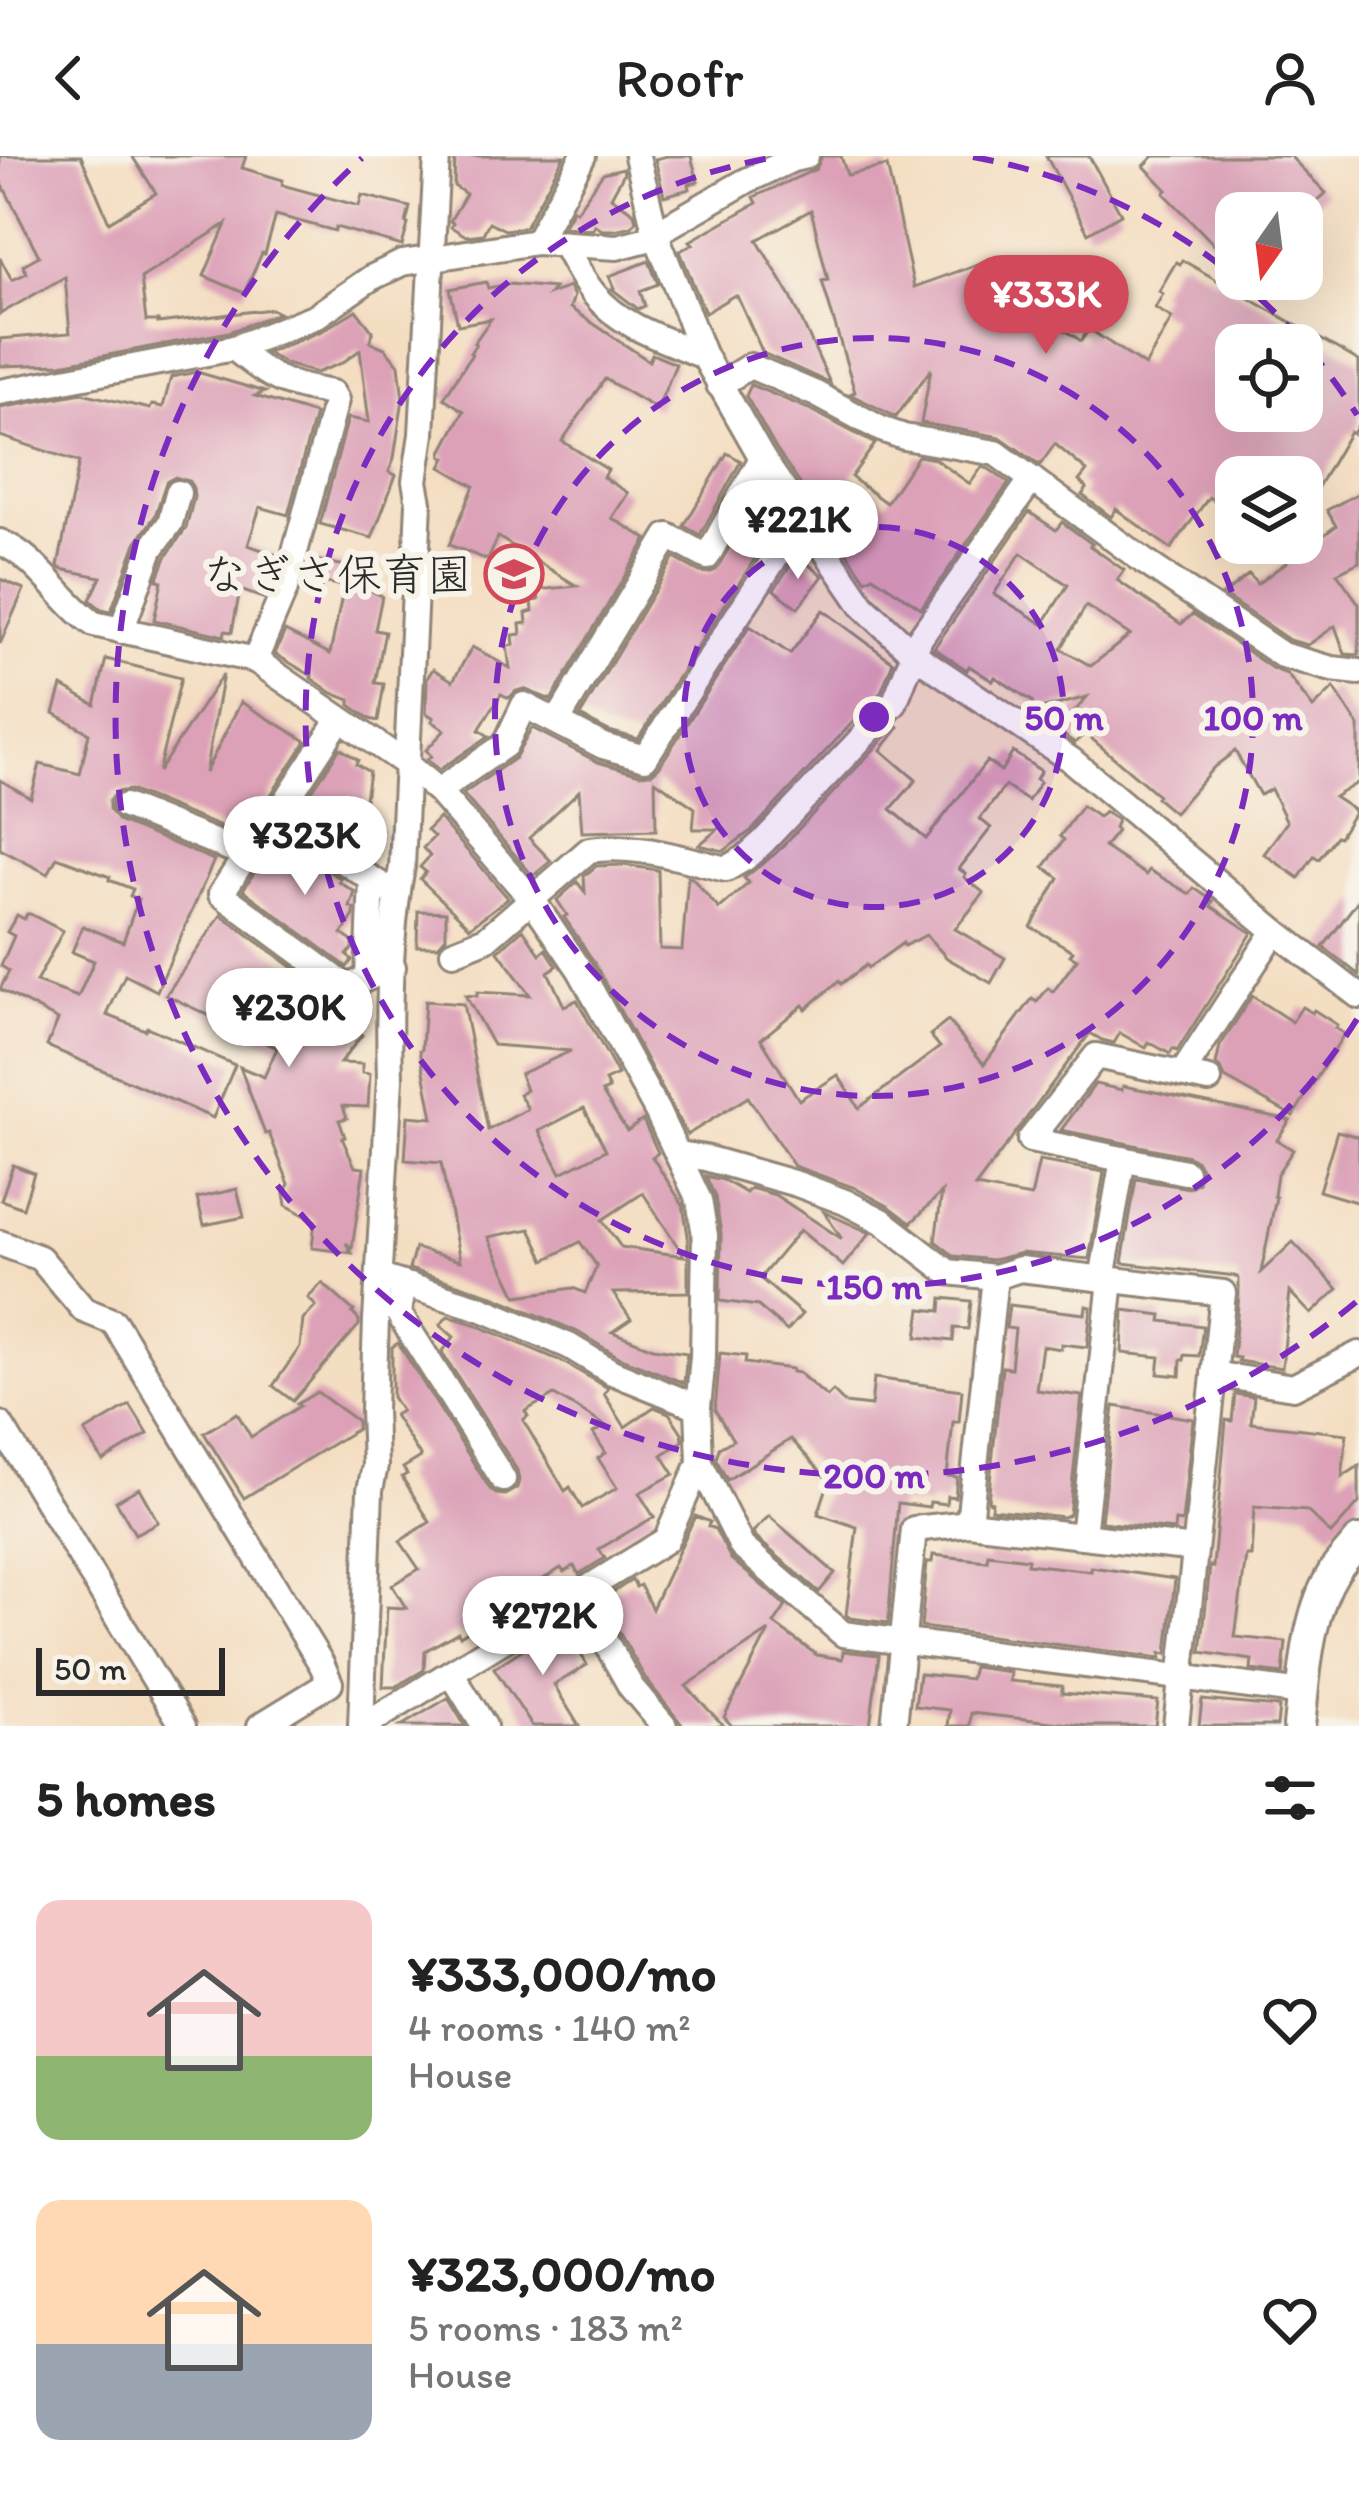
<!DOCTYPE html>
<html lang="en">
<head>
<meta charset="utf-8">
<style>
  body { margin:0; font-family:Itim,"Klee One",sans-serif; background:#f2f2f2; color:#222; height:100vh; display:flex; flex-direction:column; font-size:45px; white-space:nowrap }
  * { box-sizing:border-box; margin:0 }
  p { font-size:39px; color:#767676 }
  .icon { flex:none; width:66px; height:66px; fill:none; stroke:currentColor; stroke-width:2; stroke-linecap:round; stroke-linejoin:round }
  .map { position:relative; height:1570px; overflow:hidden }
  .drawer { display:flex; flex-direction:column; background:#fff; flex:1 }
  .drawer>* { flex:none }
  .needle { width:78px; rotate:194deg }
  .controls { position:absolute; left:1215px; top:36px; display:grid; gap:24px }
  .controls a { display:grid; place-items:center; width:108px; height:108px; border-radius:24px; background:#fff; box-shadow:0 12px 48px #0002; font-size:60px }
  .scale { position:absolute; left:36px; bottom:30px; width:189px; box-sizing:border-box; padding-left:12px; border:6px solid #2b2b2b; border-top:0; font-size:33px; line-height:42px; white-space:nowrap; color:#2b2b2b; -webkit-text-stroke:9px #f7f3e8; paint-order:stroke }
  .price { position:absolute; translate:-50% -102px; padding:0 27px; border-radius:42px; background:#fff; color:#222; font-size:39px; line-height:78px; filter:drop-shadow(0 3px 6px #0008) }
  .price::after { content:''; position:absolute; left:50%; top:72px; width:36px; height:27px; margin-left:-18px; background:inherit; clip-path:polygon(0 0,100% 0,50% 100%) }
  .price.selected { background:#d1495b; color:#fff }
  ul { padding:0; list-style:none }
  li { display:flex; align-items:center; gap:36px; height:300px; padding:0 36px }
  li span { display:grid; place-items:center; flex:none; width:336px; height:240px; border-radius:24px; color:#555 }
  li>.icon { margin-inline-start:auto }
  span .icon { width:144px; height:144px; fill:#fffc; stroke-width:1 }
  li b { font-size:51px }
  h2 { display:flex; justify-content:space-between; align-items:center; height:144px; padding:0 36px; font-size:51px }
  header { display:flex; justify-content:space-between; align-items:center; height:156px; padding:0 36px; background:#fff; font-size:54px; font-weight:600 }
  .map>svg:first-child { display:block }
  .building { fill:#dca0b7; fill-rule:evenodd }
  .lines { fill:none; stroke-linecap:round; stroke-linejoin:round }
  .minor-casing { stroke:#908476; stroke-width:30 }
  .tertiary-casing { stroke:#908476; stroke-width:36 }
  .minor { stroke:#fff; stroke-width:24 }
  .tertiary { stroke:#fff; stroke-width:30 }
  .ring { fill:none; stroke:#7b2cbf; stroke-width:6; stroke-dasharray:21 15 }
  .labels { text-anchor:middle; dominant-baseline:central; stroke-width:12; stroke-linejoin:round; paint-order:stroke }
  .poi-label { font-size:45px; fill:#2b2b2b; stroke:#f7f3e8; text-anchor:end }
  .centre { fill:#7b2cbf; stroke:#f7f3e8; stroke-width:6 }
  .ring-label { font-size:36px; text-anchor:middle; font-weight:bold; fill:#7b2cbf; stroke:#f7f3e8; stroke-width:12; stroke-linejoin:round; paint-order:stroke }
</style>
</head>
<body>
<header><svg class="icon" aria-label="back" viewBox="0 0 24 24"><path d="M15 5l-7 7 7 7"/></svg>Roofr<svg class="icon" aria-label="person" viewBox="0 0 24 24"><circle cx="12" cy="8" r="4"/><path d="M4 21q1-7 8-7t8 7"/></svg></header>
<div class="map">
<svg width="1359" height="1570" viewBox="0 0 1359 1570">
  <rect width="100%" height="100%" fill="#f7f3e8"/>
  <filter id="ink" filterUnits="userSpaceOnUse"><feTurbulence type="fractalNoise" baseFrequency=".00833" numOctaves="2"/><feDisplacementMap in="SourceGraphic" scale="24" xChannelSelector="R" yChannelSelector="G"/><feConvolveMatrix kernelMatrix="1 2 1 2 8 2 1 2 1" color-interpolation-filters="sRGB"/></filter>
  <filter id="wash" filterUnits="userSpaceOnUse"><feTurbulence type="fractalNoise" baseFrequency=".004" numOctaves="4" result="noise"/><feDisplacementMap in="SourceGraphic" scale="48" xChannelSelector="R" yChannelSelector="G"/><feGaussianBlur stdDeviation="2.7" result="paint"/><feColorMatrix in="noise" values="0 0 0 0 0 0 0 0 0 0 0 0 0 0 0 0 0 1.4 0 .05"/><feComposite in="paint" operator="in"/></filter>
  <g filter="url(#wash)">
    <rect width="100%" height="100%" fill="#f4dec2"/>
    <g id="blocks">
      <g class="building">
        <polygon points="0,0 81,0 109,66 156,37 132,0 246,0 242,12 283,24 282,29 359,50 362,39 410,51 406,67 408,68 402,90 336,71 335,75 276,59 265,98 262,97 244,137 204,120 226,68 141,122 146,165 158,165 158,167 271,153 279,157 229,176 61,208 0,210 0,183 70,177 65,121 0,158 0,102 12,124 27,117 23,109 39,100 0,24"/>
        <polygon points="455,0 564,0 525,71 505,74 489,66 483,78 466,80 451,71 453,67 450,65 466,38 454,30"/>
        <polygon points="667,0 691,0 698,26 689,28 690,33 664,40 655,3"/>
        <path d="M822,0H841L847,19L887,10L914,131L998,101L1006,122L1068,100L1081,136L1034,153L1081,185L1089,173L1145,210L1172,162L1155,152L1163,138L1159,135L1176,106L1180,108L1182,104L1359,205V267L1353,278L1350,276L1302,358V321H1236V341L1226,354L1209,341L1171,393L1116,353L1111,361L1082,339L1087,332L1079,325L1087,315L1055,288L1040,309L1000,281L921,267L931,213L896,261L850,238L855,236L822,125L828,124L811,54L757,84L791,141L830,227L763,197L737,140H733L705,157L680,95L693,88L690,85L757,47L754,41L816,13ZM1236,189H1302V255H1236Z"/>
        <polygon points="1046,0 1089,0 1121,58 1088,77"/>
        <polygon points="1154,0 1290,0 1326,37 1305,57 1236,57 1236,111 1164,37 1167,34 1144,10"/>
        <polygon points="623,12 624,17 611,41 634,57 636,65 632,70 615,74 602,74 595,69 593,73 563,71 573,53 576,55 603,17"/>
        <polygon points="649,105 658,128 640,135 645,150 638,153 612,133 614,132 609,120"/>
        <polygon points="486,126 488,132 509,128 554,132 549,138 569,131 574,140 570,152 649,205 652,198 676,208 657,253 605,223 562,285 608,314 603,321 628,337 612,362 647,383 551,544 524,533 516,535 509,542 501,538 479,574 489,580 439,614 427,604 431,600 426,594 445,574 432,565 434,562 426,557 427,522 433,513 453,525 472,491 510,512 507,490 514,489 513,479 521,478 520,468 527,467 526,457 533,455 532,445 539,444 537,434 577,430 498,381 488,404 449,389 474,330 441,311 446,302 442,300 442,296 464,255 444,242 472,198 470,197 476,188 474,187 491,163 458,169 450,133"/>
        <polygon points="356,154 373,176 370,186 385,192 399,209 403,243 394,302 389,316 396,319 372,382 320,368 348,262 369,266 360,194 342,207 316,217 286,208 267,197 322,175"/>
        <polygon points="197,216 265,236 255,240 315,258 288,359 260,351 248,389 277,399 269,428 263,442 240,434 232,476 225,475 224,480 154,464 162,425 157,424 166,401 186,372 194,341 193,332 189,325 175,321 166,326 155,360 136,387 111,455 101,453 90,444 101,421 61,413 58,410 79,306 0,280 0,252 82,237 150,253 152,249 163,251 171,221"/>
        <polygon points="751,229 809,253 875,288 851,321 886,347 918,300 935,303 970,328 982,311 989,313 1009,327 921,452 873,420 866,424 776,293 746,240"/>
        <polygon points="727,297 741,305 700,379 684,370"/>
        <polygon points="1359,337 1359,406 1337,417 1359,448 1359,499 1345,498 1335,470 1308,489 1289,484 1223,439 1249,418 1257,428 1287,406 1281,397 1296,387 1313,387 1336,370 1327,354"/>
        <polygon points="760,339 772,346 778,355 766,376 770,379 638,583 609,575 580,560 674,402 700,416 709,417 716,414"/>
        <path d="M1029,356L1056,374L1062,366L1092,388L1090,390L1124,414L1117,424L1181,468L1193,458L1273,513L1287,518L1313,552L1334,532L1359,570V626L1334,641L1355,655L1339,681L1336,680L1319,703L1314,700L1299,722L1264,698L1287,666L1271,633L1260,639L1235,595L1214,611L1174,657L1156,642L1158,639L1085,577L1075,587L1058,575L1087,541L1034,555L1032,545L995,521L993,525L969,510L967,514L934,492ZM1021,397L1068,429L1043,468L994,438ZM1086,450L1130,479L1091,510L1061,493Z"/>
        <polygon points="797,399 823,420 798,452 774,434"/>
        <polygon points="310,403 360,413 355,427 382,440 375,474 385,476 375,527 384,528 378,565 370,563 350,549 350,544 332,537 311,522 312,520 275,498 285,475 330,498 344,430 305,423"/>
        <polygon points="0,423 24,433 0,488"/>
        <polygon points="823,454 893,506 881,536 752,674 724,695 699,689 718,673 693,673 695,652 655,624 656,674 582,676 579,635 529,682 551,705 533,720 463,638 515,602 532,572 598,606 640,618 652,617 659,611 750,470 790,498"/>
        <polygon points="106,503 181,522 158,616 223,518 205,617 241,546 306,585 263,651 251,662 240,679 130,634 116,636 109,645 109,653 118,665 214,704 157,835 125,819 107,859 145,874 147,871 235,909 213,962 47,890 58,864 0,833 9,815 1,810 14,780 7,776 17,759 24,763 27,758 30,758 63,775 36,826 78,841 94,805 72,796 83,770 123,786 138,743 130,740 133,733 109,724 110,721 57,701 48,718 0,693 0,624 31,642 40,608 80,618 89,577 54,557 62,530 95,549"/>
        <polygon points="897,569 899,571 881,594 916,624 891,653 926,683 987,605 1001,615 1013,596 1041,615 1036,623 1040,626 1028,645 1005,630 980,663 991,672 959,713 966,718 964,721 984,737 955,773 1005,802 991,827 947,802 926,779 904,790 903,787 868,812 866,809 841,828 839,825 806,853 803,849 761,883 799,944 838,919 859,952 940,891 930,879 948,865 984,908 1032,843 1037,846 1048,832 1053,836 1077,803 1070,799 1073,795 1031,771 1059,722 1044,711 1064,684 1060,680 1082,650 1098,661 1105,656 1117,664 1114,672 1117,675 1104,691 1146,719 1149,714 1190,738 1194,732 1213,745 1211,750 1252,777 1177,895 1173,893 1170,898 1149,886 1146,892 1120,877 1114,887 1102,884 1090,877 975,1031 1031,1041 1039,1005 1104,1016 1089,1103 1021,1097 993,1104 954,1100 935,1085 942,1036 911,1067 890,1051 853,1031 794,1010 748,941 687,979 594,806 564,761 567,759 557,744 577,726 585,736 584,720 596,710 623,709 658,714 660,793 682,794 688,721 692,722 719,753 749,727 744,722 775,698"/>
        <polygon points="340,592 358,604 356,608 369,616 362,663 381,674 368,696 361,692 359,696 298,657"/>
        <polygon points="439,662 508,742 470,771 420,723 426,716 420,711 430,700 423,692 434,681 427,674"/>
        <polygon points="276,682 341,723 339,726 355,736 350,751 354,753 354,759 342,778 353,786 353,792 347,799 352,804 347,811 243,734"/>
        <polygon points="1359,743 1359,819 1323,791"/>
        <polygon points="418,755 446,756 446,781 438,790 417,790"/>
        <polygon points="221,759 328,837 325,842 356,866 351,871 362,879 340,907 362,908 362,917 370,918 368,951 343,950 347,962 339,964 345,981 342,982 355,1011 364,1012 352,1092 346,1087 352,1097 312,1092 315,1065 286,1049 284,1037 289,1028 269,977 265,978 240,911 264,921 277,892 166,839"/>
        <path d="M523,773L540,798L546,793L557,810L548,816L564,850L577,844L618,919L605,925L609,933L602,936L627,975L643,964L658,997L652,1001L683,1049L688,1080V1136L613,1137L631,1163L612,1176L653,1192L687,1197L684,1227L619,1201L576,1175L486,1137L409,1113L415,1092L460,1105L441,1007L405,1004L408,960L433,962L420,894L422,893L425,845L463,848L488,974L528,953L519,938L526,934L520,918L571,895L493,889L465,839L477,840V836L530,839L498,795ZM584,952L606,994L561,1017L539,975ZM643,1037L684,1100L621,1091L602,1064ZM530,1073L545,1104L580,1086L597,1110L585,1137L573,1132L517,1140L488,1081Z"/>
        <polygon points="1252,840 1292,866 1302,851 1312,857 1314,854 1337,869 1335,872 1344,878 1293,960 1225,922 1221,913 1216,909 1220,890"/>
        <polygon points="1095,928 1122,934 1123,930 1155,936 1290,964 1277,984 1293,994 1277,1018 1274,1040 1276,1041 1261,1116 1293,1086 1338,1133 1311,1158 1290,1136 1282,1212 1238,1205 1239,1202 1233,1201 1239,1139 1239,1123 1236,1120 1122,1107 1136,1023 1189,1032 1198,1026 1201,1012 1197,1005 1188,1000 1061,974"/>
        <polygon points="1337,975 1359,981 1359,1047 1319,1035"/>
        <polygon points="13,1009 34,1017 23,1052 1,1044"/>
        <polygon points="706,1020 723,1024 746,1037 750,1032 775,1039 842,1083 824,1056 870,1077 843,1110 800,1074 760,1122 802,1158 787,1175 758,1150 720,1145 721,1077 715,1041"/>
        <polygon points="237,1033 244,1061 204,1069 197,1042"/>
        <polygon points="322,1127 354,1155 352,1157 359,1164 359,1169 293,1245 273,1230 300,1191 303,1164 316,1150 308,1142"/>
        <polygon points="942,1142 971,1145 968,1173 954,1172 953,1185 917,1181 921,1153 941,1155"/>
        <polygon points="1009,1149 1085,1158 1086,1150 1091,1151 1087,1191 1061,1188 1061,1193 1042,1190 1036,1234 1082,1240 1069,1358 1063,1361 991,1353 992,1346 988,1345 1002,1211 1011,1212 1015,1173 1006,1172"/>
        <polygon points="1124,1154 1162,1159 1161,1165 1203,1170 1199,1200 1185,1199 1184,1204 1181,1204 1180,1220 1158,1218 1160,1201 1122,1197"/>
        <path d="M448,1160L474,1168L561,1205L608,1232L604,1238L625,1271L654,1251L669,1257L682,1277L683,1285L662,1299L674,1318L639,1337L654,1361L599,1393L605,1402L579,1418L574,1410L564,1416L561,1412L502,1449L504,1452L460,1480L458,1476L425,1495L424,1514L395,1531H383L387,1451L406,1452L392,1429L419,1413L400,1385L430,1366L402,1321L407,1318L403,1312L421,1301L394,1259L401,1255L392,1241V1191L398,1187L490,1333L496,1338L505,1339L517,1332L519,1324L517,1314L442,1196L454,1181L440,1169ZM554,1239L606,1270L593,1277L606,1297L598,1302L617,1332L582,1352L570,1331L565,1335L523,1264L528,1260L525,1255Z"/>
        <polygon points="720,1197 746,1200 745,1207 792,1213 792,1216 799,1217 827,1241 833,1235 845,1247 871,1250 874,1222 962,1234 959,1266 953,1266 947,1320 957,1321 955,1341 947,1340 946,1348 930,1346 929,1351 898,1347 888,1467 850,1462 846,1459 857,1371 818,1358 829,1325 791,1283 727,1324 716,1303 719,1292 733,1284 715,1254"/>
        <polygon points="317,1236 357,1265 357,1273 244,1342 204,1277 237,1257 251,1281 300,1250 297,1248"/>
        <polygon points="1235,1238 1254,1241 1251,1267 1347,1278 1342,1321 1359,1310 1359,1347 1331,1378 1307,1355 1254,1351 1251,1400 1246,1400 1235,1481 1286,1486 1283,1518 1251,1514 1252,1504 1201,1496 1210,1410 1213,1411 1226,1264 1232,1265"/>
        <polygon points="130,1249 148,1278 103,1305 85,1276"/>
        <polygon points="1114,1250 1193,1263 1182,1366 1175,1365 1174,1374 1101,1366"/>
        <polygon points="139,1332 158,1366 135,1378 116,1345"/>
        <polygon points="695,1360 710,1366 708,1370 715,1373 731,1403 786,1450 774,1468 817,1499 842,1503 843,1495 879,1499 870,1570 732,1570 724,1561 769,1475 686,1530 724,1570 683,1570 645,1522 601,1444 632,1424 636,1431 640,1429 652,1453"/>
        <polygon points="769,1360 835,1417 819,1436 755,1381 753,1376"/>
        <polygon points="988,1398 1028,1403 1027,1408 1091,1415 1091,1411 1175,1423 1167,1498 1161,1497 1161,1502 921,1471 927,1406 932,1406 933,1399 987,1405"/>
        <polygon points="563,1467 587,1509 554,1529 579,1570 532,1570 494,1512"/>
        <polygon points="973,1511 1010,1516 1009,1525 1062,1530 1062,1537 1158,1545 1155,1570 1087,1570 971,1557 970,1570 948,1570 950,1554 915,1550 919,1518 970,1523"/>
        <polygon points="448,1542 465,1570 401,1570"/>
        <polygon points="1202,1544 1279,1551 1277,1570 1199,1570"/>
      </g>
    </g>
  </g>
  <g filter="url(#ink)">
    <use href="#blocks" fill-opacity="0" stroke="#908476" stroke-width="3"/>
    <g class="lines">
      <g class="minor-casing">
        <g id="minor">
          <polyline points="637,0 656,79 704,200 762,302 863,450 915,499 1071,604 1275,775 1359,840"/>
          <polyline points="536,86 583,0"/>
          <path d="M563,87C573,104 581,123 594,138C621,171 666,184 704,200"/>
          <path d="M234,192C271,223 284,229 332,237L336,244L285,433L255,504"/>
          <polyline points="719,229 750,210 816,238 881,273 904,281 996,297 1145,406 1282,499 1332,513 1359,516"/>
          <polyline points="0,236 234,192 316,160 371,122 402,107 536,86 617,91 644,84 746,25 793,3 806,0"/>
          <path d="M0,386C40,403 59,444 94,468L255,504L406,608L438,635L533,745L580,814L657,955L699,1044L705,1079L703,1201L698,1251L612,1216L569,1190L480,1152L380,1121"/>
          <polyline points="121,475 151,393 170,367 178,337"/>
          <polyline points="339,564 275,662 264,671 221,738 347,831 393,811"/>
          <polyline points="557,566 668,380 707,401 762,302"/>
          <polyline points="438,635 505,589 524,549 603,590 645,602 801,362"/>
          <polyline points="125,650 246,699"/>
          <polyline points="275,662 397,739"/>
          <path d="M453,796L486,783L589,694C635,687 680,702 726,713L745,702L763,686L894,548L920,482L1032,323"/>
          <polyline points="368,821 372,724"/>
          <polyline points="1182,918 1275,775"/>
          <polyline points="679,998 705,1002 797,1028 845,1046 882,1065 948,1116 995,1121 1020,1113 1223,1137 1176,1570"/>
          <polyline points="1185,1016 1030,984 1096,900 1209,924"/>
          <polyline points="0,1087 40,1102 84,1154 114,1166 322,1509 330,1527 260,1570"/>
          <polyline points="1102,1123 1123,1003"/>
          <polyline points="403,1129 399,1158 503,1323"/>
          <polyline points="1214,1218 1293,1231 1359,1198"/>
          <polyline points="698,1251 700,1307 742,1391 843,1478 1303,1537"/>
          <polyline points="0,1268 183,1570"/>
          <polyline points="969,1367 995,1121"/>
          <polyline points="1083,1380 1111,1124"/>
          <polyline points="579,1439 631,1531 664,1570"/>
          <polyline points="452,1518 484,1570"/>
          <path d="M361,1570L370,1334L375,1310L373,1254L376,1164L390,923C388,855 389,778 402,711L419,347L415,325L422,278L437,0"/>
          <polyline points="364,1570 666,1384 700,1307"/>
          <polyline points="894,1570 914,1373 969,1367 1195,1393"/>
        </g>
      </g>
      <g class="tertiary-casing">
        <path id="tertiary" d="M1299,1570C1305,1518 1306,1460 1335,1414C1342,1404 1351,1395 1359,1385"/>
      </g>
      <use href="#minor" class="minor"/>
      <use href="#tertiary" class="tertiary"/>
    </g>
  </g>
  <circle cx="874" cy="561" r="190" fill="#7b2cbf" fill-opacity=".12"/>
  <g class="ring">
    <circle cx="874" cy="561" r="190"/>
    <circle cx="874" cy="561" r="379"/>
    <path d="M1357 863A569 569 0 1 1 775 1M973 1A569 569 0 0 1 1357 259"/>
    <path d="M1356 1146A758 758 0 0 1 362 2"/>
  </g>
  <defs>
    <g id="school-ring" transform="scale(3)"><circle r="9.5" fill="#f7f3e8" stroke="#d1495b" stroke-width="1.5"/><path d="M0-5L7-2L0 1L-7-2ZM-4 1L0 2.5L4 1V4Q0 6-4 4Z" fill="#d1495b"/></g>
  </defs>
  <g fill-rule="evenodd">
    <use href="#school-ring" x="514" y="418"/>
  </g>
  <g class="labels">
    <g class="poi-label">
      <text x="472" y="418">なぎさ保育園</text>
    </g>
  </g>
  <circle cx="874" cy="561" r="18" class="centre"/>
  <g class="ring-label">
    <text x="1064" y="574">50 m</text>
    <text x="1253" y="574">100 m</text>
    <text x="874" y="1143">150 m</text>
    <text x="874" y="1332">200 m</text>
  </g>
</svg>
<div class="controls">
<a><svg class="needle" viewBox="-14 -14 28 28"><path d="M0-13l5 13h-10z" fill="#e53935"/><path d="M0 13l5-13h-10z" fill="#767676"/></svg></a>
<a><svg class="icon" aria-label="locate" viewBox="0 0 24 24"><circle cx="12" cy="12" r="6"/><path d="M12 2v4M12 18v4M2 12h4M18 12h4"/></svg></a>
<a><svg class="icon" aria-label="layers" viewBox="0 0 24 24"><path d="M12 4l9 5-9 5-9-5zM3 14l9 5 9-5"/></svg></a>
</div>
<div class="scale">50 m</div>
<b class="price selected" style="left:1046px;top:201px">¥333K</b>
<b class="price" style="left:798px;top:426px">¥221K</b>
<b class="price" style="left:305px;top:742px">¥323K</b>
<b class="price" style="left:289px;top:914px">¥230K</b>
<b class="price" style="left:543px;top:1522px">¥272K</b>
</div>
<section class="drawer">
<h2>5 homes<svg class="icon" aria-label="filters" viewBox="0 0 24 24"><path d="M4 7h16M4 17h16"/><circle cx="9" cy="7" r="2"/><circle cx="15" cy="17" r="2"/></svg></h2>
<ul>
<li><span style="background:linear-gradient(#f6c9c9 65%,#8fb573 0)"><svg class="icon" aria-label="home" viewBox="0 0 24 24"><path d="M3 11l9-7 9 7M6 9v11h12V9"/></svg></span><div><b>¥333,000/mo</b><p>4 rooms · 140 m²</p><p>House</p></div><svg class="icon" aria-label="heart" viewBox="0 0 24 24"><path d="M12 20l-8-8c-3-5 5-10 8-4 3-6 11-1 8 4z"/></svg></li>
<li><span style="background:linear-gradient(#ffd9b3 60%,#9aa5b1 0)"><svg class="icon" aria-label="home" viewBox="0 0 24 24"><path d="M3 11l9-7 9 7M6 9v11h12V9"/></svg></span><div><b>¥323,000/mo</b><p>5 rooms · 183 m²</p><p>House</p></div><svg class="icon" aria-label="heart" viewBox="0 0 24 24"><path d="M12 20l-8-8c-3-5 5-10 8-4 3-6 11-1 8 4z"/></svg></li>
</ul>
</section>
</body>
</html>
